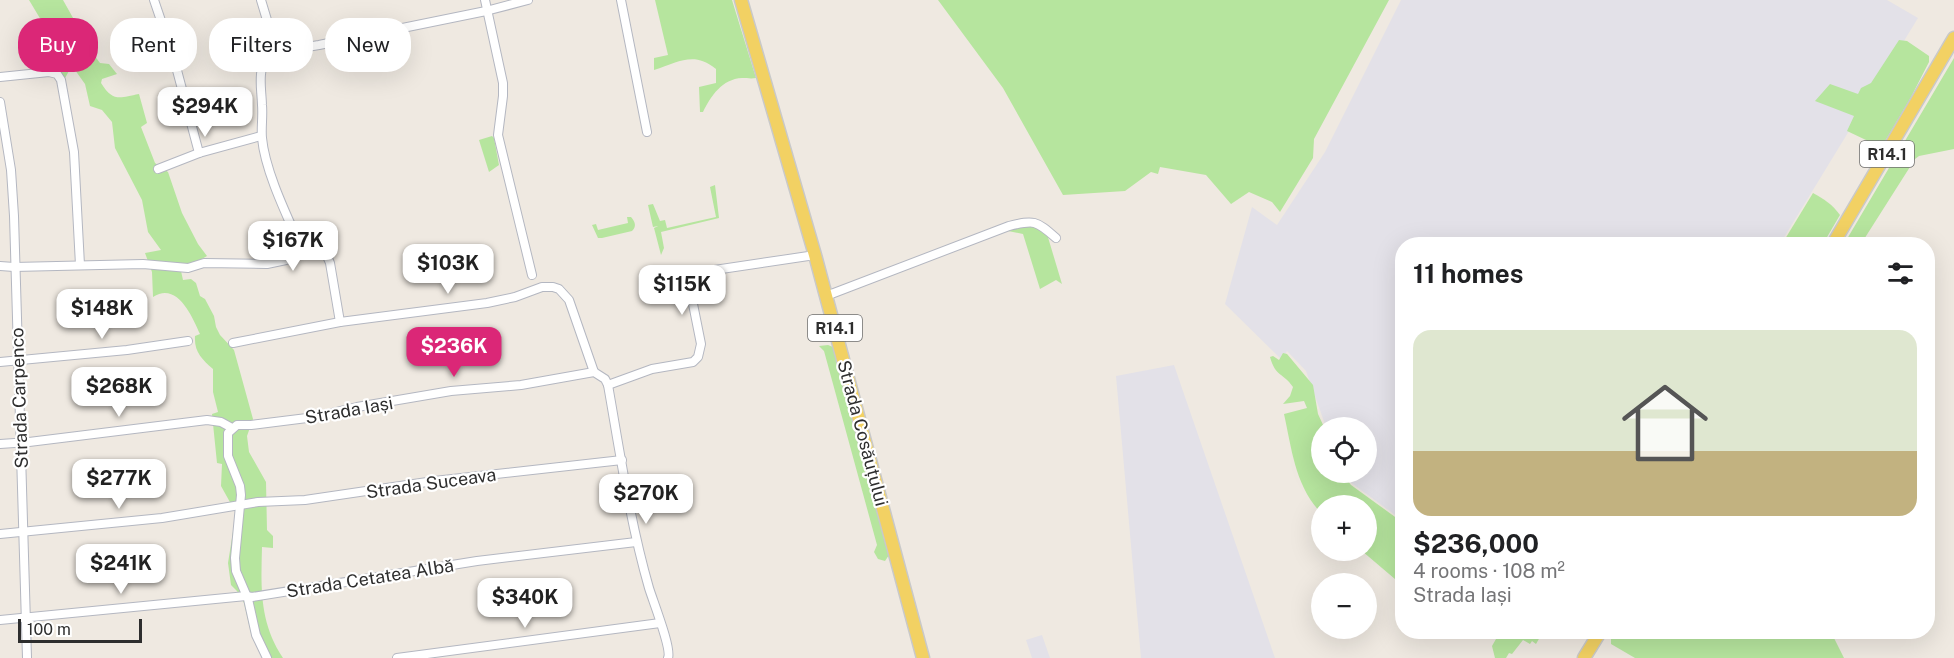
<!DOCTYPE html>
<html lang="en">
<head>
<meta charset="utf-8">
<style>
  body { margin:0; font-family:"Public Sans",sans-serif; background:#f6f6f6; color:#202124; height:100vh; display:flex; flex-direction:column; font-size:22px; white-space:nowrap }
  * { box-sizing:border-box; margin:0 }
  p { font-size:20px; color:#757577 }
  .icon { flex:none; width:33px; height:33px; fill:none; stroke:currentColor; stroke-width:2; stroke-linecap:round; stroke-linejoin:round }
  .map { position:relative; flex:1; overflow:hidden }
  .drawer { position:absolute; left:1395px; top:237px; width:540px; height:402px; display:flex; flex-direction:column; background:#fff; border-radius:24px; box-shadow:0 6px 24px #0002 }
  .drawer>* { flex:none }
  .hud { position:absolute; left:18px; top:18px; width:570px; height:54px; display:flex; gap:12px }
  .fabs { position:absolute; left:1311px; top:417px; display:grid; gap:12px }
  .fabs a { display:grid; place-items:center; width:66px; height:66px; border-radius:50%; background:#fff; box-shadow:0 6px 24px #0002; font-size:30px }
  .scale { position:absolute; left:18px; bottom:15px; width:124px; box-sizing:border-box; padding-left:6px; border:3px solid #2e2e2e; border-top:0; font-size:16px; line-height:21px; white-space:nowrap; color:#2e2e2e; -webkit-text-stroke:4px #fff; paint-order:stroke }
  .price { position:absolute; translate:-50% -51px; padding:0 14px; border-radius:12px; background:#fff; color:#222; font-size:20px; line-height:39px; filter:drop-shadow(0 2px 3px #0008) }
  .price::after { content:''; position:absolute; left:50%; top:36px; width:18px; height:14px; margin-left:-9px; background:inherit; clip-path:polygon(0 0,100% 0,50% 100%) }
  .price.active { background:#db2777; color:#fff }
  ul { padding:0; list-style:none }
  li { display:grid; align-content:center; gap:12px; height:318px; padding:0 18px }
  li span { display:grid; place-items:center; height:186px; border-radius:18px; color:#555 }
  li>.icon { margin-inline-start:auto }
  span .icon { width:108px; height:108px; fill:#fffc; stroke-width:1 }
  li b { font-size:26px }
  h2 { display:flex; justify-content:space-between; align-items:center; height:72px; padding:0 18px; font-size:26px }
  .chip { padding:0 21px; border-radius:24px; background:#fff; box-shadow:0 6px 24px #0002; font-size:21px; line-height:54px }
  .chip.active { background:#db2777; color:#fff }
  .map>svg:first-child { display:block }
  .industrial { fill:#e3e1e8 }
  .green { fill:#b6e59e }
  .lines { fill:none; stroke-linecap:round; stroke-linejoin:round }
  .street-casing { stroke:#b4b7c1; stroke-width:10 }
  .primary-casing { stroke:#c9c9c9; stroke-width:15 }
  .street { stroke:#fff; stroke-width:8 }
  .primary { stroke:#f2d163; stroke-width:12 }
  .labels { text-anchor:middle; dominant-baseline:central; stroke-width:4.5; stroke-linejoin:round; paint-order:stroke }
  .shield { fill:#fff; stroke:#6d6d6d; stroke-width:1.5 }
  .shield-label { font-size:16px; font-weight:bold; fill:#2e2e2e }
  .street-label { font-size:18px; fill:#2e2e2e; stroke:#fff }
</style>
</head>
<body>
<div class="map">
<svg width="1954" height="658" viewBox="0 0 1954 658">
  <rect width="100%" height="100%" fill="#efe9e1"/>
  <g class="industrial">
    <polygon points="1401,0 1887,0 1918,18 1780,244 1402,244 1402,520 1346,479 1344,473 1366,472 1366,428 1326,427 1306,371 1287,351 1282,360 1225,304 1252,207 1277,225 1325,152"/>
    <polygon points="1174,365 1275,658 1141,658 1116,376"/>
    <polygon points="1042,635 1050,658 1032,658 1026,640"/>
  </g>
  <g class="green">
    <path d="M29,0H63L77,25L91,42L88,47L100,63L109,64L117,74L102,79L101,83C113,102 119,98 139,94L147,123L141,127L155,163L168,172L182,213L198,244L207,256L181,271L183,280L191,279L196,283L200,296L205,299L214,316L216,327L220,335L234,350L253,419L247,436L249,452L266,482L267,530L273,536V548L262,547C261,587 259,622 283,658H263L251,633L244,603L237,591L231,585L228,563L236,513L221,486L222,464L217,463L212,414L218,412L213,392V369C202,359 194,352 195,336L200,334C192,316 177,281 153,297L152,272L145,253L161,250L148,232L142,200L115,148L112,122L102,110L90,106L85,84L75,70L69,71L65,78L51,64L58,58L50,35Z"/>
    <path d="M655,0H732L756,78C751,79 747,78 742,78C722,79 711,96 703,112H700L699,87L716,83V69C694,51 679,62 654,70V58L668,55Z"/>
    <polygon points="938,0 1389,0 1314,139 1313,158 1280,212 1272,202 1249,192 1231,204 1206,175 1160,167 1158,174 1151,172 1125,191 1063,195 1003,88"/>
    <polygon points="1899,40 1907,41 1929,56 1929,62 1910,99 1878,153 1866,140 1847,131 1854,116 1815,101 1830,84 1858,94 1861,88 1871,83"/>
    <polygon points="1954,58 1954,149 1919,156 1915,159 1861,244 1844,244"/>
    <polygon points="492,136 494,138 499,165 489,172 479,140"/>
    <polygon points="715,185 719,218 661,232 664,248 661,255 654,228 658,226 653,227 648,205 653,204 660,221 665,220 667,228 716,217 710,187"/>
    <path d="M1813,193C1824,199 1832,204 1840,215L1823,244H1782Z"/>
    <path d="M627,217H631C635,222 637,226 632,231L602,238H598L592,225L596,224L598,230L628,223Z"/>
    <polygon points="1027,225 1037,225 1047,234 1062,284 1056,280 1040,289 1023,234 1008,231"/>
    <polygon points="828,345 833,347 887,542 889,555 885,561 878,559 874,552 877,545 824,351 819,346"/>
    <path d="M1283,353L1287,354L1313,385L1318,414L1324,427L1322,428V472L1342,473L1351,485L1402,522V585L1362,551L1366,550V506H1322L1321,513C1295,485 1292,450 1284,414L1307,408L1304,401L1283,404L1290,396L1293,387C1283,372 1276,378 1270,357L1273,356L1279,360Z"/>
    <polygon points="1500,632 1532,632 1540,637 1536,644 1532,641 1530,644 1523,640 1512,654 1509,653 1506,658 1495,658 1492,646"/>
    <polygon points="1615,632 1831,632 1844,658 1635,658 1611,644 1611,638"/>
  </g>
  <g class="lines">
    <g class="street-casing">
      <g id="street">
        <polyline points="154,0 174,59 199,153"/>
        <polyline points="261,0 270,30 278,47"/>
        <polyline points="485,0 503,83 503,96 498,135 532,275"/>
        <polyline points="621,0 647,132"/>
        <polyline points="278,47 289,50 319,45 486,11 528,0"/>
        <path d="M278,47C255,66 261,79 262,105C263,116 261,128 262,138C265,172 289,220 303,252"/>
        <polyline points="0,77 49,72 57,74 61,80 74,152 80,265"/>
        <polyline points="0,102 11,170 14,216 27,658"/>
        <polyline points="158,169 199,153 261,136"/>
        <polyline points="0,266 14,267 143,264 188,268 204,263 267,264 286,260 312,249 318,249 326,254 330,263 340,322"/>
        <polyline points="667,272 681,275 815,255"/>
        <path d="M826,296L1009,226C1034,220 1036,220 1056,238"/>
        <polyline points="233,343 340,322 487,303 515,297 542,287 553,287 559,289 569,300 594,372"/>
        <polyline points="0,362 127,350 188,341"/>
        <path d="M608,385C620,453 630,522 649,588C653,601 672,649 668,658"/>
        <polyline points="0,444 29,442 207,420 221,422 232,428"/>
        <polyline points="0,534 162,518 258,502 305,500 434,481 622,460"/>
        <polyline points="0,620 246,596 252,597 477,561 636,542"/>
        <polyline points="267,658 256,635 248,599 236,571 235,558 241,495 240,486 228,456 228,433 237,425 251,425 315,417 357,407 451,391 521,385 594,372 605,379 608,385 652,369 693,362 698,357 701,344 687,274"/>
        <polyline points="397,658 660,623"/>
      </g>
    </g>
    <g class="primary-casing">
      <g id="primary">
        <polyline points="741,0 815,255 923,658"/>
        <polyline points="1833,244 1954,38"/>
        <polyline points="1584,658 1600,632"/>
      </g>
    </g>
    <use href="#street" class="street"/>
    <use href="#primary" class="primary"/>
  </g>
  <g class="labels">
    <g class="shield">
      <rect x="1860" y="141" width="54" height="26" rx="4.5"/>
      <rect x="808" y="315" width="54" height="26" rx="4.5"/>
    </g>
    <g class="shield-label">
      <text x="1887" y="154">R14.1</text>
      <text x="835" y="328">R14.1</text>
    </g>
    <g class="street-label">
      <text transform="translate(19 398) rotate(-92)">Strada Carpenco</text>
      <text transform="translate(349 410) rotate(-10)">Strada Iași</text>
      <text transform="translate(863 433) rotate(75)">Strada Cosăuțului</text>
      <text transform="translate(431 483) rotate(-8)">Strada Suceava</text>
      <text transform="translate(370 578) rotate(-9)">Strada Cetatea Albă</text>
    </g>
  </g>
</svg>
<div class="fabs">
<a><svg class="icon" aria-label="locate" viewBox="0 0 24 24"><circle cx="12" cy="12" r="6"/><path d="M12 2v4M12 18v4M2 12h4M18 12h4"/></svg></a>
<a>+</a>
<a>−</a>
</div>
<div class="scale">100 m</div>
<b class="price" style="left:205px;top:138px">$294K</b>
<b class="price" style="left:293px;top:272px">$167K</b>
<b class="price" style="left:448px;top:295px">$103K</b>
<b class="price" style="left:682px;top:316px">$115K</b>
<b class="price" style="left:102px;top:340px">$148K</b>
<b class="price active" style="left:454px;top:378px">$236K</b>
<b class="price" style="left:119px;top:418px">$268K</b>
<b class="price" style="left:119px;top:510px">$277K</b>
<b class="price" style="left:646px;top:525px">$270K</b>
<b class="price" style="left:121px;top:595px">$241K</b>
<b class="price" style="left:525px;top:629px">$340K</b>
<div class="hud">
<a class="chip active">Buy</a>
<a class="chip">Rent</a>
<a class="chip">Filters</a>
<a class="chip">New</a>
</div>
<section class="drawer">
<h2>11 homes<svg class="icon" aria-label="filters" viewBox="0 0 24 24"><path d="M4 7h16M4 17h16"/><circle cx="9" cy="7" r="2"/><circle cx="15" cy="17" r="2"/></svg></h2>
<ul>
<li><span style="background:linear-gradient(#dfe7d0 65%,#c2b280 0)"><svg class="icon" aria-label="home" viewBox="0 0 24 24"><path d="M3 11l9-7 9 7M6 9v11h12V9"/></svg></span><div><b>$236,000</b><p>4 rooms · 108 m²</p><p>Strada Iași</p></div></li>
</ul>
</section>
</div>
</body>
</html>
